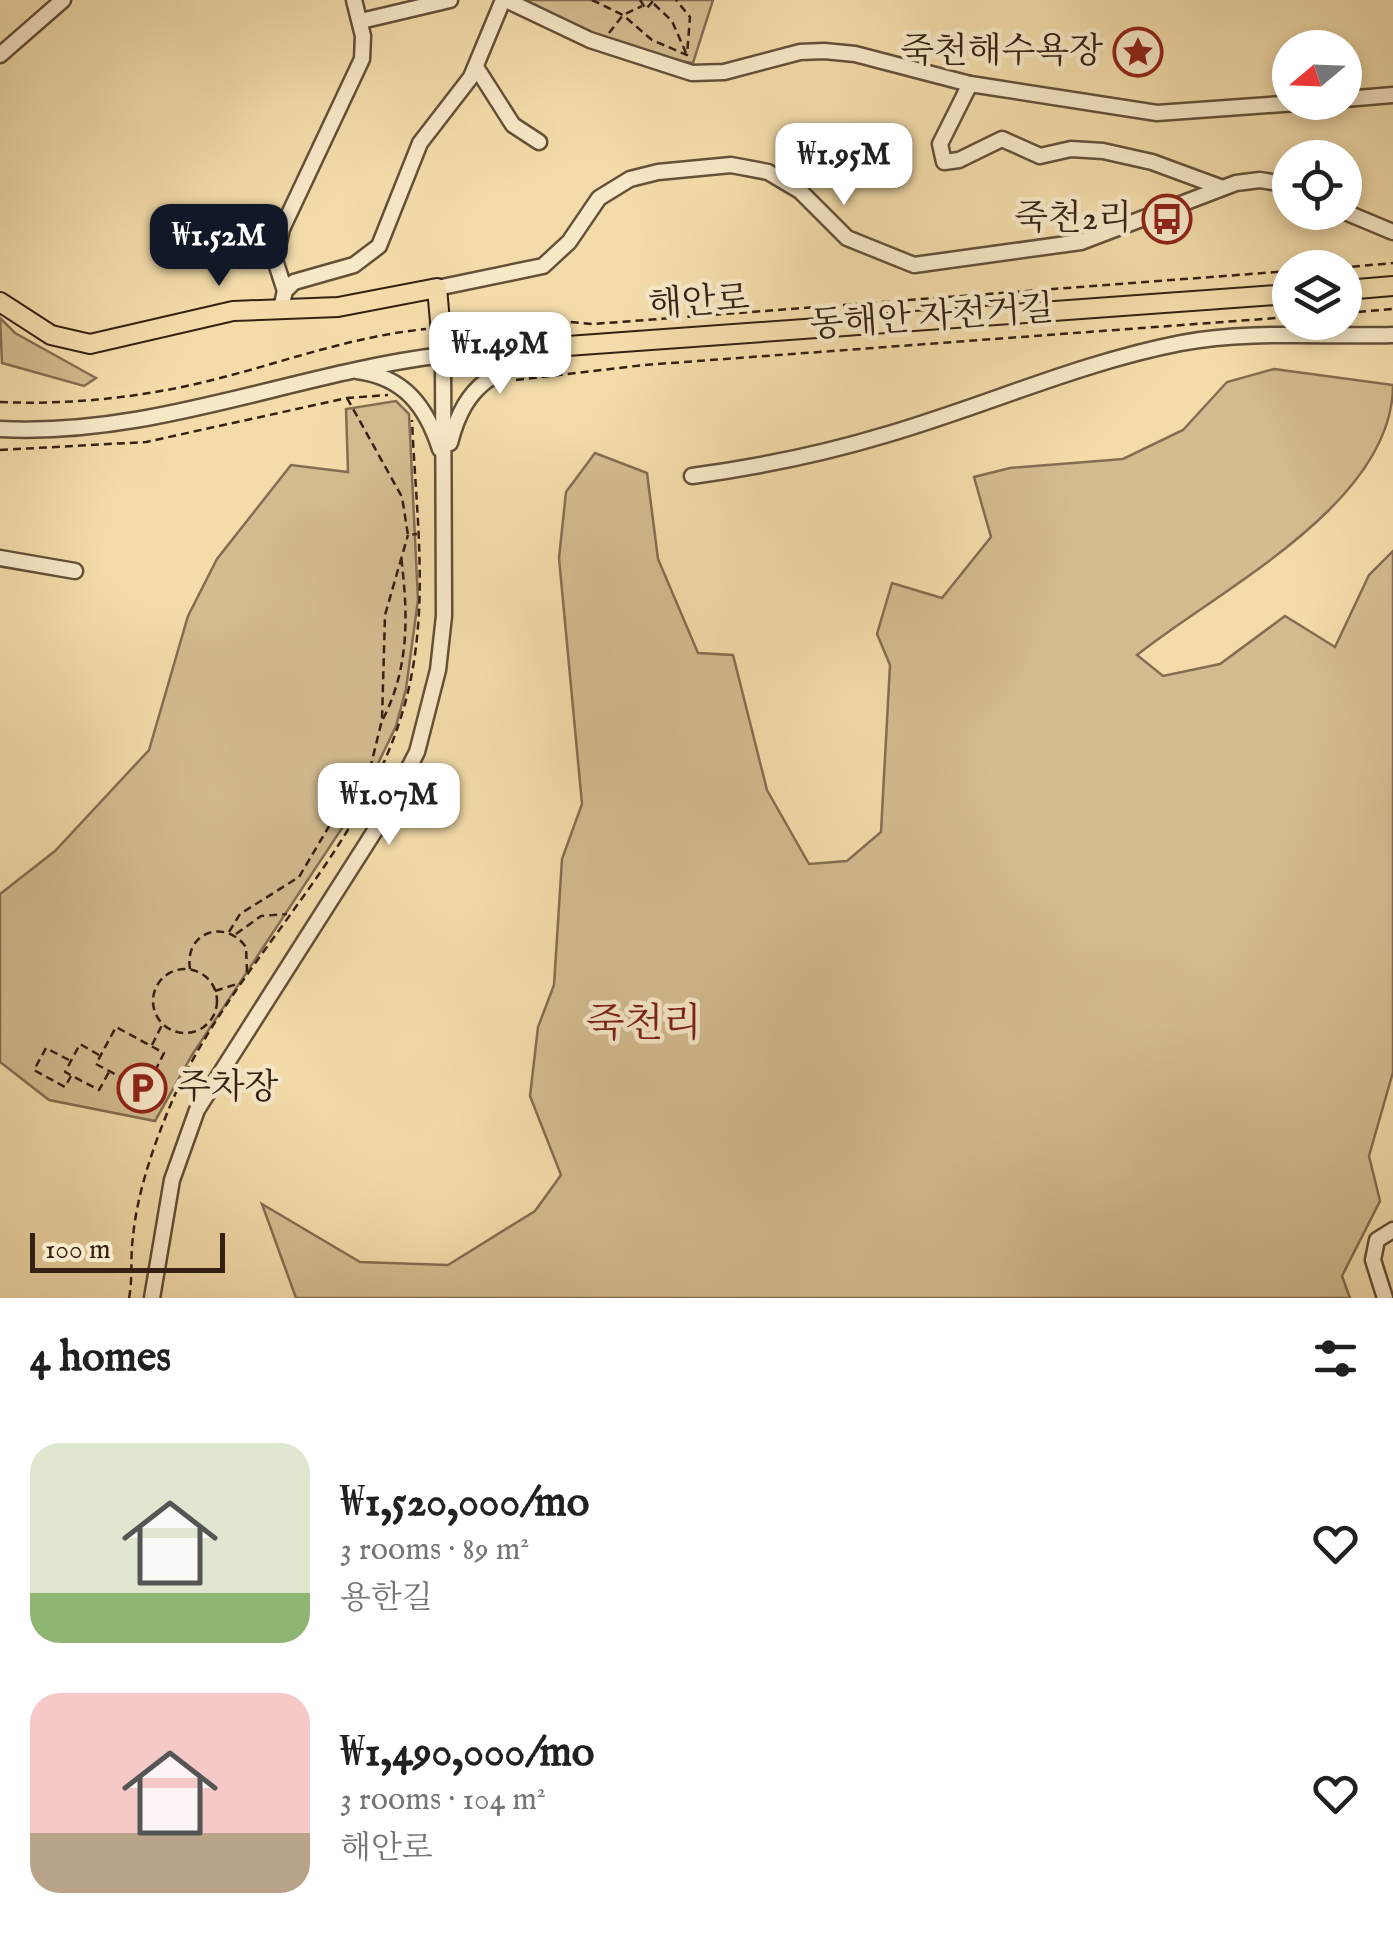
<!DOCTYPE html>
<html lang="en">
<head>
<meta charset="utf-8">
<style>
  body { margin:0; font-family:"IM FELL English","Noto Serif KR",serif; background:#f6f6f6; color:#202124; height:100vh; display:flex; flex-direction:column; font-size:38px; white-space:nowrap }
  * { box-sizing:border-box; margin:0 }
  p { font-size:32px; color:#757577 }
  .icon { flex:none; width:55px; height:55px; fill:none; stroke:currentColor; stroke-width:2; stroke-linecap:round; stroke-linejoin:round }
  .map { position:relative; height:1298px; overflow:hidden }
  .drawer { display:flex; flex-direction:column; background:#fff; flex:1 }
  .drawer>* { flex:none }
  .needle { width:65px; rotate:251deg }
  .tools { position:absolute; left:1272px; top:30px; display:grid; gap:20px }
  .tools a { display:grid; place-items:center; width:90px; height:90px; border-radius:50%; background:#fff; box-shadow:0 5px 15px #0003; font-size:50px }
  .scale { position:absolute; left:30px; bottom:25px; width:195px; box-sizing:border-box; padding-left:10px; border:5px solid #352113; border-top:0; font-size:28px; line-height:35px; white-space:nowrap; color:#352113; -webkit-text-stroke:8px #f7e8c8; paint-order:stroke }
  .price { position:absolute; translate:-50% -85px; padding:0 22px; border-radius:20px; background:#fff; color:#222; font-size:32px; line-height:65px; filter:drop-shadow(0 2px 5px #0008) }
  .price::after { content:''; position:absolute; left:50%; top:60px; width:30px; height:22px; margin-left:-15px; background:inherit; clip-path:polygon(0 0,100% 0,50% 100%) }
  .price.selected { background:#111827; color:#fff }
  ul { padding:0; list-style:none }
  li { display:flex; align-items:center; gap:30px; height:250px; padding:0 30px }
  li span { display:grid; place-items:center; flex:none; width:280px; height:200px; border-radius:30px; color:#555 }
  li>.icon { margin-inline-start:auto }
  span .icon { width:120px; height:120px; fill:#fffc; stroke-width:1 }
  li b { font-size:42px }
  h2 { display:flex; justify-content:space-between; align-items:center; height:120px; padding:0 30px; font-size:42px }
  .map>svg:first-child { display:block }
  .green { fill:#d3bc90; stroke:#846e52; stroke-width:2.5 }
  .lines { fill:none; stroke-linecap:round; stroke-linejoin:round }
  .minor-casing { stroke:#645039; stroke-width:19 }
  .major-casing { stroke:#352113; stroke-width:22 }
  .path { stroke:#352113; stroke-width:2.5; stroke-dasharray:8 5; stroke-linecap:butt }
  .minor { stroke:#f7e8c8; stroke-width:14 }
  .major { stroke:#f3dcaa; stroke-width:18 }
  .labels { text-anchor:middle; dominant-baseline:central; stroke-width:9; stroke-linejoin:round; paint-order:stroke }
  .poi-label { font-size:35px; fill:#352113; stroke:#f7e8c8; text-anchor:end }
  .street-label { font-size:35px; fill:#352113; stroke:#f7e8c8 }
  .quarter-label { font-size:40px; fill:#7a1f14; stroke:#f7e8c8 }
</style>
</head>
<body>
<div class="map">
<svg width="1393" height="1298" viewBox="0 0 1393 1298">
  <rect width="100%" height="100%" fill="#f3dcaa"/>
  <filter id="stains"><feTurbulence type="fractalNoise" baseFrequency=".002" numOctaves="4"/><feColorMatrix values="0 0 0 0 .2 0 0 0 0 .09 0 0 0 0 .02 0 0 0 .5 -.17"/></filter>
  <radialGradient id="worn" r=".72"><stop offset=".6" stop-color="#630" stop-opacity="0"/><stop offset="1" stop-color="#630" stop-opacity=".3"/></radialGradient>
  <g class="green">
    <path d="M514,0H713L693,63C632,56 568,28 514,0Z"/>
    <polygon points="0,318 15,333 96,378 84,386 2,363"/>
    <path d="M1274,369L1393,385C1393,504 1218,590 1137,655L1163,676L1220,664L1285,616L1335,647L1369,575L1393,551V1072L1369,1156L1380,1201L1342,1276L1350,1298H296L262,1204L360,1262L448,1265L535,1211L561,1175L530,1096L538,1027L554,985L562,859L582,804L559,558L566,492L595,453L647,473L658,559L698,653L733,655L767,790L809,864L847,861L881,832L890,665L877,634L892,583L942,598L991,537L974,477L1010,468L1123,459L1183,430L1227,382Z"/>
    <polygon points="396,401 409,414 418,600 406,689 396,726 360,801 192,1055 155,1121 49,1100 0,1062 0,894 55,851 149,750 188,616 217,559 291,465 348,472 346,409"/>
  </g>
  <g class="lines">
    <g class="minor-casing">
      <g id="minor">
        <polyline points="506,0 590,40 692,73 724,72 800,52 824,51 855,54 970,84 1157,113 1310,102"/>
        <polyline points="361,21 450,0"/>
        <polyline points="0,55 63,0"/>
        <polyline points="476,67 513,125 539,142"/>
        <polyline points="970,84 940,144 944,162 959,160 1002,139 1040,156 1071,149 1103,151 1152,162 1220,187"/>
        <polyline points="1345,99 1393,95"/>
        <polyline points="1345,212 1393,232"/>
        <polyline points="437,288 543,266 569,242 599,198 630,179 658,172 731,165 768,172 800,191 847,238 914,265 1081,242 1236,183 1260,180 1290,185"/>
        <polyline points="285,291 275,260 282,229 362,59 363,36 354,0"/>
        <polyline points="281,308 285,291 294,282 354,265 379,246 420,143 471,77 503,0"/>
        <path d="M357,371C404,377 426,406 440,449"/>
        <path d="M0,429C154,437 293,373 443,355L444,616L438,670L417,752L383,818L197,1110L172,1180L152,1298"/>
        <path d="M450,443C466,381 495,371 553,351"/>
        <path d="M692,476C758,467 822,454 885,435C985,406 1078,363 1181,343C1250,330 1324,337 1393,335"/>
        <polyline points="0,558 75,571"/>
        <polyline points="1385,1298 1373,1260 1377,1240 1393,1230"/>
      </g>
    </g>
    <g class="major-casing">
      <g id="major">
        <polyline points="1345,290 1393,286"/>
        <polyline points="0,302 51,335 90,344 233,311 338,307 437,288 443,355 1290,294"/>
      </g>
    </g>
    <g class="path">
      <polyline points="592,0 623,15 652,40 687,55 690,17 676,0"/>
      <polyline points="640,0 646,9 654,0"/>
      <polyline points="654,4 672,21 686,53"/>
      <polyline points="609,33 623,15 642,6"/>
      <polyline points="1339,268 1393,263"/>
      <polyline points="1345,313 1393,309"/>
      <polyline points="454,326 546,320 593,324 1290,271"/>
      <polyline points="516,380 644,365 1290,317"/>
      <polyline points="347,398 402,497 408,535 417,534"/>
      <path d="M0,402C66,405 136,398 200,383C277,365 346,337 426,329"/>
      <polyline points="0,450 146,442 347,398 388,395"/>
      <path d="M383,719C410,666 408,613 401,556"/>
      <polyline points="229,932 240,914 299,877 331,823 368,777 382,720 385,615 408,535"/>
      <polyline points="236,934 261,916 287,914"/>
      <path d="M190,969C184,932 225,918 246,947L247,973"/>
      <circle cx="185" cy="1001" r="32"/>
      <polyline points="215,991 240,983"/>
      <polyline points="152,1045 162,1025"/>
      <polyline points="99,1055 80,1044 65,1072 99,1090 109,1072"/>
      <polyline points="69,1060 46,1048 34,1070 65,1087 71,1076"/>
      <polyline points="126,1080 96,1064 116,1027 164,1053 155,1071"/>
      <path d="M129,1298C133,1278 130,1258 133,1237C137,1192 155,1141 173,1099C235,961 362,855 404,707C431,612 416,517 412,420"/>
    </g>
    <use href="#minor" class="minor"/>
    <use href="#major" class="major"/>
  </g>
  <defs>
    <g id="sight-ring" transform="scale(2.5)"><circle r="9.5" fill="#f7e8c8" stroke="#8f2418" stroke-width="1.5"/><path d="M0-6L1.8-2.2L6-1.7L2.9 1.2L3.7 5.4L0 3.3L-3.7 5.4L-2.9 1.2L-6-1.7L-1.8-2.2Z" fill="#8f2418"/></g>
    <g id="bus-ring" transform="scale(2.5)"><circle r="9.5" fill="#f7e8c8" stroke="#8f2418" stroke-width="1.5"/><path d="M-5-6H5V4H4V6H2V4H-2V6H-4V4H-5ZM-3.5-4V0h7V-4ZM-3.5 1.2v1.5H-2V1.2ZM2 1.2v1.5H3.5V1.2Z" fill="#8f2418"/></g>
    <g id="parking-ring" transform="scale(2.5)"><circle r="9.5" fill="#f7e8c8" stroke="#8f2418" stroke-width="1.5"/><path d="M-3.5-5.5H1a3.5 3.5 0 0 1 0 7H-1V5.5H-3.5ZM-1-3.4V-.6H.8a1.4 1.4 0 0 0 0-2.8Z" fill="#8f2418"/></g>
  </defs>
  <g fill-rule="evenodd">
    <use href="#sight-ring" x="1138" y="52"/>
    <use href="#bus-ring" x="1167" y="219"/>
    <use href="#parking-ring" x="142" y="1088"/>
  </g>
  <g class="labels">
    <g class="poi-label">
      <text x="1103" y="52">죽천해수욕장</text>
      <text x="1132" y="219">죽천2리</text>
      <text x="177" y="1088" text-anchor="start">주차장</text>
    </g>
    <g class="street-label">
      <text transform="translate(699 303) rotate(-4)">해안로</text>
      <text transform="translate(932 318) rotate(-4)">동해안 자전거길</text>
    </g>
    <g class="quarter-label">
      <text x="644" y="1025">죽천리</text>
    </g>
  </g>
  <rect width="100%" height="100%" filter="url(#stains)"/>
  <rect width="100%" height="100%" fill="url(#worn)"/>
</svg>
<div class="tools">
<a><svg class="needle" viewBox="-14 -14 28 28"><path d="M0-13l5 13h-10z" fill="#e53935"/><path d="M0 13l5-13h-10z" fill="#757577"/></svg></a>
<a><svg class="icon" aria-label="locate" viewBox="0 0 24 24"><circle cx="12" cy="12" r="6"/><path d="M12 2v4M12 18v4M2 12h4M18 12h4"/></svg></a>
<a><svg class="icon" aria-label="layers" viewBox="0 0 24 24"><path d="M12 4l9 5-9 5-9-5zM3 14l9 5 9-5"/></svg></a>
</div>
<div class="scale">100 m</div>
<b class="price" style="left:844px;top:208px">₩1.95M</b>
<b class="price selected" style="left:219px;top:289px">₩1.52M</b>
<b class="price" style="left:500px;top:397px">₩1.49M</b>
<b class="price" style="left:389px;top:848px">₩1.07M</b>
</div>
<section class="drawer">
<h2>4 homes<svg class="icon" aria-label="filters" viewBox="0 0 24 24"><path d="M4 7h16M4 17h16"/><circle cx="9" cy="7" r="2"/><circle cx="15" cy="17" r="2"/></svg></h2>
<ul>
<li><span style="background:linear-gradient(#dfe7d0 75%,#8fb573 0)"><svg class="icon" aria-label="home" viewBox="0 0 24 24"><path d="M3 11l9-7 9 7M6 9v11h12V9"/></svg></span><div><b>₩1,520,000/mo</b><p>3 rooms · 89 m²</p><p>용한길</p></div><svg class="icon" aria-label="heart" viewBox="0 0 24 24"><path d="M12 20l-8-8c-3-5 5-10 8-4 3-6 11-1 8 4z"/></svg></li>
<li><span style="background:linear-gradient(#f6c9c9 70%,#b9a48a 0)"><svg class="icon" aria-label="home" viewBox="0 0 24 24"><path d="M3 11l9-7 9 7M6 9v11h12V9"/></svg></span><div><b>₩1,490,000/mo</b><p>3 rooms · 104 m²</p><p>해안로</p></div><svg class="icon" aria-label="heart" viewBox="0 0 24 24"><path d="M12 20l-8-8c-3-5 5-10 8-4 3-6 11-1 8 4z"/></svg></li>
</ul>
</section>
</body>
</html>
